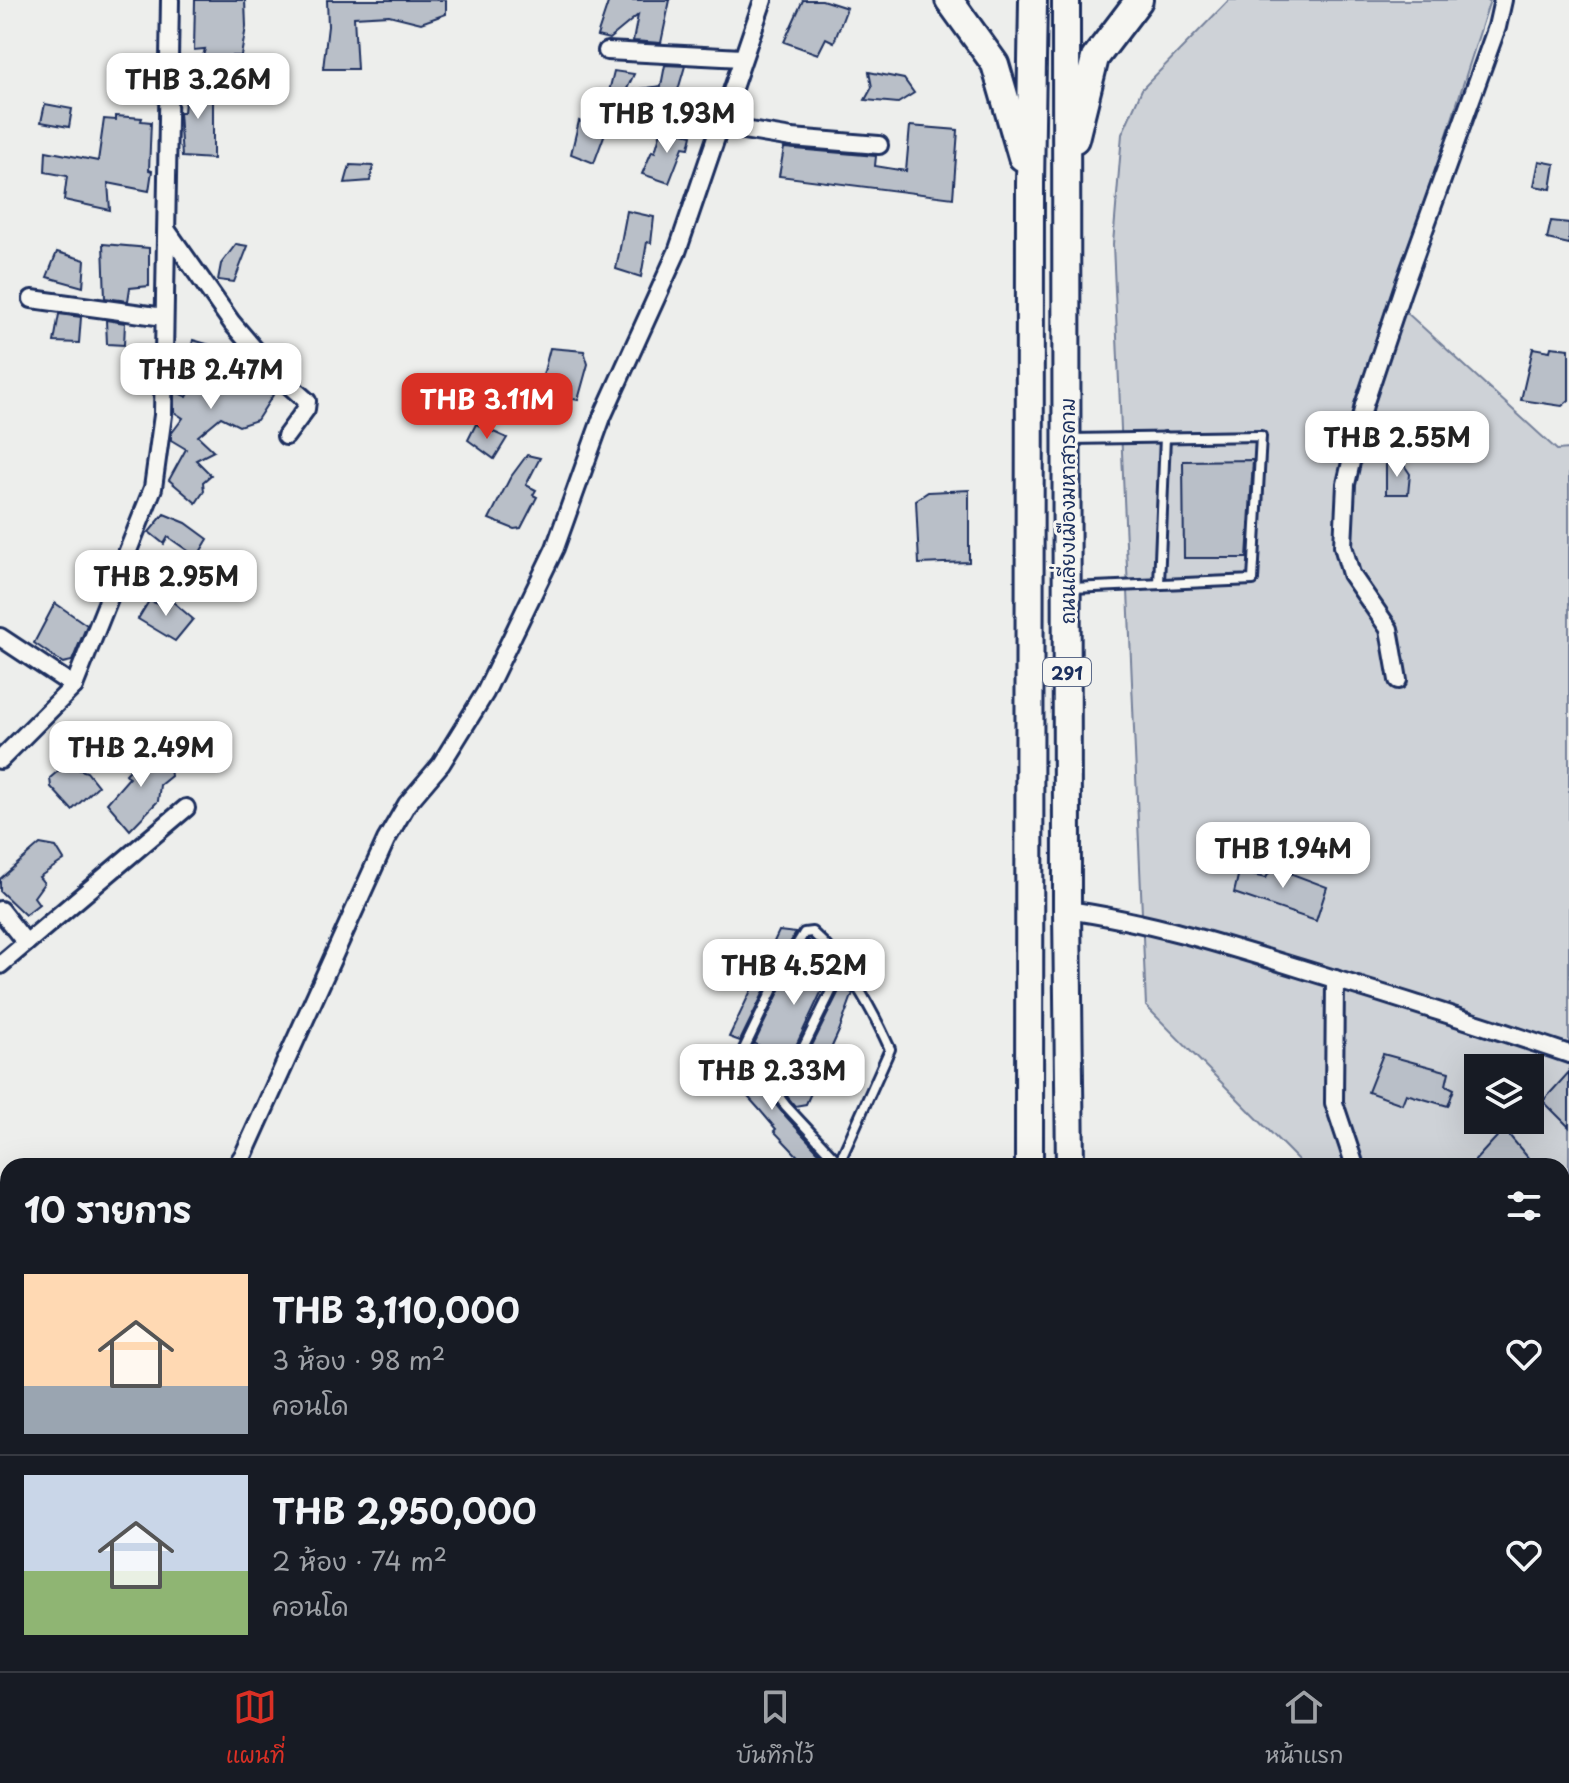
<!DOCTYPE html>
<html lang="th">
<head>
<meta charset="utf-8">
<style>
  body { margin:0; font-family:"Playpen Sans","Playpen Sans Thai",sans-serif; background:#242831; color:#f1f3f6; height:100vh; display:flex; flex-direction:column; font-size:30px; white-space:nowrap }
  * { box-sizing:border-box; margin:0 }
  p { font-size:26px; color:#9ea1a6 }
  .icon { flex:none; width:44px; height:44px; fill:none; stroke:currentColor; stroke-width:2; stroke-linecap:round; stroke-linejoin:round }
  .map { position:relative; flex:1; overflow:hidden }
  .drawer { position:absolute; left:0px; top:1158px; width:1570px; height:514px; display:flex; flex-direction:column; background:#171b24; border-radius:24px 24px 0 0; box-shadow:0 8px 32px #0002 }
  .drawer>* { flex:none }
  .controls { position:absolute; left:1464px; top:1054px; display:grid; gap:16px }
  .controls a { display:grid; place-items:center; width:80px; height:80px; border-radius:0px; background:#171b24; box-shadow:0 8px 32px #0002; font-size:40px }
  .price { position:absolute; translate:-50% -68px; padding:0 18px; border-radius:16px; background:#fff; color:#222; font-size:26px; line-height:52px; filter:drop-shadow(0 2px 4px #0008) }
  .price::after { content:''; position:absolute; left:50%; top:48px; width:24px; height:18px; margin-left:-12px; background:inherit; clip-path:polygon(0 0,100% 0,50% 100%) }
  .price.current { background:#d93025; color:#fff }
  ul { padding:0; list-style:none }
  li { display:flex; align-items:center; gap:24px; height:200px; padding:0 24px }
  li+li { border-top:2px solid #363941 }
  li span { display:grid; place-items:center; flex:none; width:224px; height:160px; border-radius:0px; color:#555 }
  li>.icon { margin-inline-start:auto }
  span .icon { width:96px; height:96px; fill:#fffc; stroke-width:1 }
  li b { font-size:34px }
  h2 { display:flex; justify-content:space-between; align-items:center; height:96px; padding:0 24px; font-size:34px }
  .tabs { display:flex; justify-content:space-around; align-items:center; height:112px; border-top:2px solid #363941; background:#171b24; font-size:22px; color:#9ea1a6 }
  .tabs a { display:grid; justify-items:center; gap:4px }
  .tabs .current { color:#d93025 }
  .map>svg:first-child { display:block }
  .green { fill:#ced2d7; stroke:#74809a; stroke-width:2; fill-rule:evenodd }
  .building { fill:#b9bfc8; stroke:#1b2f5e; stroke-width:2 }
  .lines { fill:none; stroke-linecap:round; stroke-linejoin:round }
  .service-casing { stroke:#1b2f5e; stroke-width:14 }
  .minor-casing { stroke:#1b2f5e; stroke-width:22 }
  .trunk-casing { stroke:#1b2f5e; stroke-width:32 }
  .service { stroke:#f6f6f2; stroke-width:8 }
  .minor { stroke:#f6f6f2; stroke-width:16 }
  .trunk { stroke:#f6f6f2; stroke-width:26 }
  .labels { text-anchor:middle; dominant-baseline:central; stroke-width:6; stroke-linejoin:round; paint-order:stroke }
  .shield { fill:#f6f6f2; stroke:#5d6b8a; stroke-width:2 }
  .shield-label { font-size:18px; font-weight:bold; fill:#1b2f5e }
  .street-label { font-size:20px; fill:#1b2f5e; stroke:#f6f6f2 }
</style>
</head>
<body>
<div class="map">
<svg width="1569" height="1671" viewBox="0 0 1569 1671">
  <rect width="100%" height="100%" fill="#edeeec"/>
  <filter id="ink" filterUnits="userSpaceOnUse"><feTurbulence type="fractalNoise" baseFrequency=".0125" numOctaves="2"/><feDisplacementMap in="SourceGraphic" scale="16" xChannelSelector="R" yChannelSelector="G"/><feConvolveMatrix kernelMatrix="1 2 1 2 8 2 1 2 1" color-interpolation-filters="sRGB"/></filter>
  <g filter="url(#ink)">
    <path class="green" d="M1229,0H1490L1394,301L1557,450L1569,449V1460L1562,1454V1166H1304L1146,1006L1113,244L1122,134L1142,89ZM1478,1068H1530V1120H1478Z"/>
    <g class="building">
      <polygon points="195,0 245,0 246,27 241,56 203,56 205,49 194,50"/>
      <polygon points="327,0 446,0 446,14 421,23 389,15 354,17 357,69 323,69 328,26"/>
      <polygon points="609,0 670,0 661,43 633,41 638,15 609,39 597,36"/>
      <polygon points="803,0 822,0 847,8 834,42 826,38 818,54 784,42"/>
      <polygon points="665,65 685,66 669,121 639,113 634,129 602,120 614,71 634,74 626,91 661,86"/>
      <polygon points="869,72 904,79 914,93 898,103 865,100 872,87"/>
      <polygon points="187,80 216,86 213,103 213,159 182,157 179,112 184,112"/>
      <polygon points="45,104 72,109 69,127 41,122"/>
      <polygon points="116,116 142,118 141,121 151,122 149,170 152,171 149,191 108,183 110,210 64,200 67,176 45,172 46,151 98,161 104,119 116,120"/>
      <polygon points="579,121 605,133 594,163 571,154"/>
      <polygon points="910,126 958,130 953,198 779,176 784,148 876,156 875,166 906,171"/>
      <polygon points="662,128 692,135 689,148 683,147 669,183 642,174 652,151 655,152"/>
      <polygon points="1539,161 1555,164 1551,189 1534,186"/>
      <polygon points="350,165 373,166 370,181 345,183"/>
      <polygon points="627,211 654,217 651,243 647,242 641,277 616,269"/>
      <polygon points="1551,221 1569,223 1569,244 1547,239"/>
      <polygon points="103,244 149,248 149,286 130,288 128,301 105,298"/>
      <polygon points="236,244 248,246 234,282 218,280 221,264"/>
      <polygon points="57,252 85,260 83,287 47,277"/>
      <polygon points="59,314 81,317 79,343 54,342"/>
      <polygon points="106,320 125,323 124,345 107,344"/>
      <polygon points="193,340 241,354 237,375 273,395 257,420 239,426 221,417 198,436 214,451 196,460 211,475 203,482 204,491 196,503 169,480 186,449 171,440 171,434 183,418 174,412 174,391 187,397 204,366 188,363"/>
      <polygon points="1551,347 1569,349 1569,400 1562,406 1521,400 1533,348 1550,351"/>
      <polygon points="550,348 584,351 588,364 578,400 539,391"/>
      <polygon points="476,424 507,438 494,459 468,440"/>
      <polygon points="527,455 540,458 526,485 536,490 533,495 537,497 521,528 514,529 489,519 510,478"/>
      <polygon points="1253,460 1247,558 1184,558 1183,461"/>
      <polygon points="1386,460 1404,465 1410,474 1408,494 1386,494"/>
      <polygon points="969,490 969,562 919,564 916,500 928,492"/>
      <polygon points="164,514 186,523 208,539 197,557 168,537 164,544 149,532"/>
      <polygon points="165,595 193,619 175,641 138,619 149,601 159,604"/>
      <polygon points="55,603 87,625 72,661 63,663 34,643"/>
      <polygon points="144,755 158,755 169,760 171,776 160,785 158,801 130,830 107,803 129,778 126,774"/>
      <polygon points="65,765 87,772 98,786 72,810 51,787 50,778"/>
      <polygon points="40,844 56,847 64,860 39,877 44,883 34,897 39,904 25,915 0,891 0,879"/>
      <polygon points="1277,859 1295,863 1292,874 1327,887 1316,921 1234,893 1239,872 1266,878"/>
      <polygon points="779,931 796,933 779,961 740,1041 729,1037"/>
      <polygon points="808,940 820,949 822,965 833,967 778,1084 772,1076 778,1052 754,1044 791,967"/>
      <polygon points="841,987 853,993 839,1031 806,1104 795,1106 787,1096"/>
      <polygon points="736,1054 781,1111 825,1159 818,1166 807,1166 774,1131 776,1129 759,1109 733,1080 731,1082 721,1071"/>
      <polygon points="1383,1054 1449,1072 1446,1085 1454,1089 1448,1106 1406,1094 1402,1104 1368,1092"/>
      <polygon points="1569,1072 1569,1127 1543,1101"/>
      <polygon points="1504,1129 1535,1166 1470,1166"/>
    </g>
    <g class="lines">
      <g class="service-casing">
        <g id="service">
          <polyline points="1071,439 1261,436 1253,580 1072,588"/>
          <polyline points="1159,584 1165,437"/>
          <polyline points="779,1097 843,967"/>
          <path d="M839,1163L890,1049C871,1007 847,963 812,932L804,933L785,964L743,1051L786,1106L839,1163L842,1166"/>
        </g>
      </g>
      <g class="minor-casing">
        <g id="minor">
          <polyline points="607,51 742,58"/>
          <polyline points="719,126 792,138 879,145"/>
          <polyline points="168,232 232,323 273,371 307,401 306,409 286,436"/>
          <polyline points="32,299 164,317"/>
          <polyline points="0,637 74,686"/>
          <polyline points="1398,680 1389,629 1351,574 1343,546 1346,484 1364,405 1402,291 1497,27 1503,0"/>
          <polyline points="0,760 74,686 153,488 163,415 170,0"/>
          <polyline points="0,910 26,943"/>
          <path d="M1067,910C1147,921 1225,945 1302,969C1392,996 1480,1024 1569,1054"/>
          <polyline points="0,965 186,808"/>
          <polyline points="1335,979 1334,1103 1355,1166"/>
          <polyline points="236,1166 244,1154 386,840 407,804 441,764 485,693 555,548 602,417 677,252 763,0"/>
          <polyline points="1562,1444 1569,1462"/>
          <polyline points="0,1446 8,1451"/>
          <polyline points="464,1664 467,1671"/>
        </g>
      </g>
      <g class="trunk-casing">
        <g id="trunk">
          <polyline points="949,0 995,64 1022,157"/>
          <polyline points="1066,0 1067,910 1070,1166"/>
          <polyline points="1075,139 1095,58 1139,0"/>
          <polyline points="1029,1166 1030,184 1033,0"/>
          <polyline points="1026,1664 1026,1671"/>
          <polyline points="1076,1664 1076,1671"/>
        </g>
      </g>
      <use href="#service" class="service"/>
      <use href="#minor" class="minor"/>
      <use href="#trunk" class="trunk"/>
    </g>
  </g>
  <g class="labels">
    <rect class="shield" x="1043" y="658" width="48" height="28" rx="6"/>
    <g class="shield-label">
      <text x="1067" y="672">291</text>
    </g>
    <g class="street-label">
      <text transform="translate(1067 511) rotate(-90)">ถนนเลี่ยงเมืองมหาสารคาม</text>
    </g>
  </g>
</svg>
<div class="controls">
<a><svg class="icon" aria-label="layers" viewBox="0 0 24 24"><path d="M12 4l9 5-9 5-9-5zM3 14l9 5 9-5"/></svg></a>
</div>
<b class="price" style="left:198px;top:121px">THB 3.26M</b>
<b class="price" style="left:667px;top:155px">THB 1.93M</b>
<b class="price" style="left:211px;top:411px">THB 2.47M</b>
<b class="price current" style="left:487px;top:441px">THB 3.11M</b>
<b class="price" style="left:1397px;top:479px">THB 2.55M</b>
<b class="price" style="left:166px;top:618px">THB 2.95M</b>
<b class="price" style="left:141px;top:789px">THB 2.49M</b>
<b class="price" style="left:1283px;top:890px">THB 1.94M</b>
<b class="price" style="left:794px;top:1007px">THB 4.52M</b>
<b class="price" style="left:772px;top:1112px">THB 2.33M</b>
<section class="drawer">
<h2>10 รายการ<svg class="icon" aria-label="filters" viewBox="0 0 24 24"><path d="M4 7h16M4 17h16"/><circle cx="9" cy="7" r="2"/><circle cx="15" cy="17" r="2"/></svg></h2>
<ul>
<li><span style="background:linear-gradient(#ffd9b3 70%,#9aa5b1 0)"><svg class="icon" aria-label="home" viewBox="0 0 24 24"><path d="M3 11l9-7 9 7M6 9v11h12V9"/></svg></span><div><b>THB 3,110,000</b><p>3 ห้อง · 98 m²</p><p>คอนโด</p></div><svg class="icon" aria-label="heart" viewBox="0 0 24 24"><path d="M12 20l-8-8c-3-5 5-10 8-4 3-6 11-1 8 4z"/></svg></li>
<li><span style="background:linear-gradient(#c9d6e8 60%,#8fb573 0)"><svg class="icon" aria-label="home" viewBox="0 0 24 24"><path d="M3 11l9-7 9 7M6 9v11h12V9"/></svg></span><div><b>THB 2,950,000</b><p>2 ห้อง · 74 m²</p><p>คอนโด</p></div><svg class="icon" aria-label="heart" viewBox="0 0 24 24"><path d="M12 20l-8-8c-3-5 5-10 8-4 3-6 11-1 8 4z"/></svg></li>
</ul>
</section>
</div>
<nav class="tabs">
<a class="current"><svg class="icon" aria-label="map" viewBox="0 0 24 24"><path d="M3 6l6-2 6 2 6-2v14l-6 2-6-2-6 2zM9 4v14M15 6v14"/></svg>แผนที่</a>
<a><svg class="icon" aria-label="saved" viewBox="0 0 24 24"><path d="M7 4h10v16l-5-4-5 4z"/></svg>บันทึกไว้</a>
<a><svg class="icon" aria-label="home" viewBox="0 0 24 24"><path d="M3 11l9-7 9 7M6 9v11h12V9"/></svg>หน้าแรก</a>
</nav>
</body>
</html>
